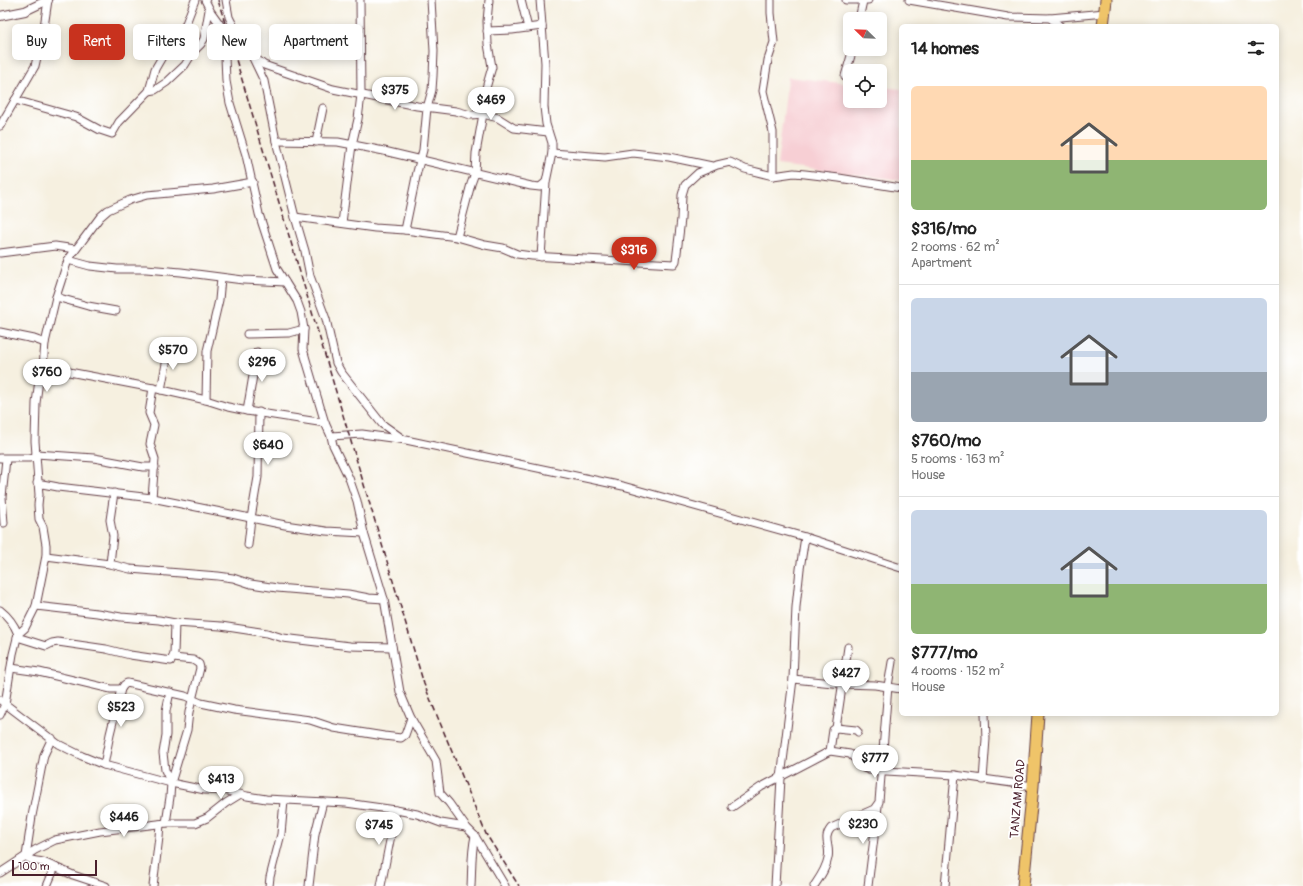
<!DOCTYPE html>
<html lang="en">
<head>
<meta charset="utf-8">
<style>
  body { margin:0; font-family:Pangolin,sans-serif; background:#f6f6f6; color:#222; height:100vh; display:flex; flex-direction:column; font-size:15px; white-space:nowrap }
  * { box-sizing:border-box; margin:0 }
  p { font-size:13px; color:#767676 }
  .icon { flex:none; width:22px; height:22px; fill:none; stroke:currentColor; stroke-width:2; stroke-linecap:round; stroke-linejoin:round }
  .map { position:relative; flex:1; overflow:hidden }
  .details { position:absolute; left:899px; top:24px; width:380px; height:692px; display:flex; flex-direction:column; background:#fff; border-radius:6px; box-shadow:0 2px 10px #0003 }
  .details>* { flex:none }
  .hud { position:absolute; left:12px; top:24px; width:380px; height:36px; display:flex; gap:8px }
  .needle { width:26px; rotate:293deg }
  .buttons { position:absolute; left:843px; top:12px; display:grid; gap:8px }
  .buttons a { display:grid; place-items:center; width:44px; height:44px; border-radius:6px; background:#fff; box-shadow:0 2px 10px #0003; font-size:20px }
  .scale { position:absolute; left:12px; bottom:10px; width:85px; box-sizing:border-box; padding-left:4px; border:2px solid #4a1f2b; border-top:0; font-size:11px; line-height:14px; white-space:nowrap; color:#4a1f2b; -webkit-text-stroke:3px #fff; paint-order:stroke }
  .price { position:absolute; translate:-50% -34px; padding:0 9px; border-radius:14px; background:#fff; color:#222; font-size:13px; line-height:26px; filter:drop-shadow(0 1px 2px #0008) }
  .price::after { content:''; position:absolute; left:50%; top:24px; width:12px; height:9px; margin-left:-6px; background:inherit; clip-path:polygon(0 0,100% 0,50% 100%) }
  .price.on { background:#c8321e; color:#fff }
  ul { padding:0; list-style:none }
  li { display:grid; align-content:center; gap:8px; height:212px; padding:0 12px }
  li+li { border-top:1px solid #e0e0e0 }
  li span { display:grid; place-items:center; height:124px; border-radius:6px; color:#555 }
  li>.icon { margin-inline-start:auto }
  span .icon { width:72px; height:72px; fill:#fffc; stroke-width:1 }
  li b { font-size:17px }
  h2 { display:flex; justify-content:space-between; align-items:center; height:48px; padding:0 12px; font-size:17px }
  .tag { padding:0 14px; border-radius:6px; background:#fff; box-shadow:0 2px 10px #0003; font-size:14px; line-height:36px }
  .tag.on { background:#c8321e; color:#fff }
  .map>svg:first-child { display:block }
  .built { fill:#f7cfd4 }
  .lines { fill:none; stroke-linecap:round; stroke-linejoin:round }
  .minor-casing { stroke:#643e46; stroke-width:9 }
  .tertiary-casing { stroke:#643e46; stroke-width:10 }
  .trunk-casing { stroke:#643e46; stroke-width:13 }
  .minor { stroke:#fff; stroke-width:7 }
  .tertiary { stroke:#fff; stroke-width:8 }
  .trunk { stroke:#efc469; stroke-width:11 }
  .rail { stroke:#4a1f2b; stroke-width:1.5; stroke-dasharray:6 3; stroke-linecap:butt }
  .labels { text-anchor:middle; dominant-baseline:central; stroke-width:3.5; stroke-linejoin:round; paint-order:stroke }
  .street-label { font-size:12px; fill:#4a1f2b; stroke:#fff }
</style>
</head>
<body>
<div class="map">
<svg width="1303" height="886" viewBox="0 0 1303 886">
  <rect width="100%" height="100%" fill="#fff"/>
  <filter id="ink" filterUnits="userSpaceOnUse"><feTurbulence type="fractalNoise" baseFrequency=".025" numOctaves="2"/><feDisplacementMap in="SourceGraphic" scale="8" xChannelSelector="R" yChannelSelector="G"/><feConvolveMatrix kernelMatrix="1 2 1 2 8 2 1 2 1" color-interpolation-filters="sRGB"/></filter>
  <filter id="wash" filterUnits="userSpaceOnUse"><feTurbulence type="fractalNoise" baseFrequency=".012" numOctaves="4" result="noise"/><feDisplacementMap in="SourceGraphic" scale="16" xChannelSelector="R" yChannelSelector="G"/><feGaussianBlur stdDeviation="0.9" result="paint"/><feColorMatrix in="noise" values="0 0 0 0 0 0 0 0 0 0 0 0 0 0 0 0 0 1.4 0 .05"/><feComposite in="paint" operator="in"/></filter>
  <g filter="url(#wash)">
    <rect width="100%" height="100%" fill="#f6f0e0"/>
    <polygon class="built" points="788,77 850,84 850,101 880,101 880,87 901,89 901,180 777,165"/>
  </g>
  <g filter="url(#ink)">
    <g class="lines">
      <g class="minor-casing">
        <g id="minor">
          <polyline points="205,0 211,12 219,23 224,33 226,81 230,103 246,155 259,214 277,269 297,301 301,312 304,329 303,349 307,363 325,423 331,436 333,445 349,478 357,501 364,533 384,599 400,692 411,718 436,761 440,793 449,803 466,827 475,836 505,886"/>
          <polyline points="226,0 229,17 234,27 238,36 252,56 264,81 276,141 295,217 305,251 310,276 326,319 336,363 341,372 382,424 403,439"/>
          <polyline points="521,0 528,28"/>
          <polyline points="540,0 545,63 544,107 546,124 552,143 552,153 546,182 541,257"/>
          <polyline points="771,0 771,13 774,42 768,60 763,91 773,132 773,176"/>
          <polyline points="846,0 868,0"/>
          <polyline points="909,0 1008,17 1050,18 1060,26"/>
          <polyline points="1050,18 1105,13"/>
          <polyline points="859,19 863,1"/>
          <polyline points="487,31 512,30 542,26"/>
          <polyline points="254,57 264,65 333,89 417,106 456,111 471,115 483,114 498,118 514,128 548,132"/>
          <polyline points="845,76 853,49"/>
          <polyline points="149,91 155,90 167,82 185,65 193,52 201,44 204,39 209,10"/>
          <polyline points="15,100 76,117 100,130 112,134 119,122 149,91 155,69 162,57 175,43 185,26 195,0"/>
          <polyline points="0,126 35,66 44,27 48,0"/>
          <polyline points="276,141 338,142 384,151 531,186 540,187 546,182"/>
          <polyline points="316,142 323,108"/>
          <polyline points="552,153 605,157 633,153 669,157 712,166"/>
          <polyline points="295,217 375,228 405,230 457,237 485,245 503,248 517,254 532,256 674,264 676,261 681,219 682,195 685,185 698,173 717,165 730,162 745,169 773,176 794,173 805,174 839,178 901,188"/>
          <polyline points="342,223 352,145 358,119 361,95 360,0"/>
          <polyline points="405,230 417,172 423,150 427,108 432,90 433,76 434,51 431,0"/>
          <polyline points="457,237 471,184 475,173 476,153 483,114 484,95 492,67 488,44 487,21 489,0"/>
          <polyline points="0,253 55,246 75,249"/>
          <polyline points="68,260 90,266 117,269 146,269 181,272 243,280 285,282"/>
          <polyline points="56,297 88,306 116,311"/>
          <polyline points="0,332 34,339 45,343"/>
          <polyline points="247,334 289,333 304,329"/>
          <polyline points="43,367 153,388 206,400 228,407 247,411 325,423"/>
          <polyline points="161,390 169,348"/>
          <polyline points="206,400 207,351 219,300 221,278"/>
          <polyline points="247,411 257,352"/>
          <polyline points="331,436 362,434 406,440 623,486 805,537 901,568"/>
          <polyline points="36,454 94,458 143,467 155,467"/>
          <polyline points="0,458 29,458 36,457"/>
          <polyline points="37,483 58,487 152,498 285,525 326,531 364,533"/>
          <polyline points="152,498 155,459 150,444 154,425 149,413 153,388"/>
          <polyline points="4,523 2,497 6,459"/>
          <polyline points="248,545 251,518 258,477 259,412"/>
          <polyline points="46,556 110,564 130,569 218,576 233,578 251,584 277,588 348,594 369,598 384,599"/>
          <polyline points="110,564 113,536 110,520 114,493"/>
          <polyline points="36,606 97,613 121,617 159,620 175,623 221,626 267,633 283,638 350,646 392,647"/>
          <path d="M0,610C9,617 14,624 18,634"/>
          <polyline points="17,637 46,646 52,643 58,642 106,649 130,655 171,661 174,654 175,623"/>
          <polyline points="11,668 39,672 111,689 121,689 124,685 127,683 185,696 201,703 234,710 310,720 334,728 384,736 401,738 405,735 411,718"/>
          <polyline points="793,679 843,684 875,685 901,689"/>
          <polyline points="170,692 166,711 166,735 163,753 165,770 171,783"/>
          <polyline points="0,700 58,744 82,756 104,765 171,783 205,790 224,790 247,796 266,799 346,803 396,810 417,814 441,823 466,827"/>
          <polyline points="0,715 5,704 13,654 18,634 25,628 36,606 46,556 46,545 43,527 39,519 38,505 39,495 35,441 36,403 39,380 43,367 45,343 56,297 68,260 100,217 108,210 130,200 147,195 213,189 253,182"/>
          <polyline points="836,728 848,647"/>
          <path d="M52,738L44,755L32,816L26,856C31,862 36,860 43,862L73,875L106,886"/>
          <polyline points="830,751 833,730 836,728 856,730 858,732"/>
          <polyline points="104,765 110,734 121,689"/>
          <polyline points="983,780 986,739 985,714"/>
          <polyline points="732,807 761,787 830,751 850,754 864,768 869,770 955,775 1033,786"/>
          <polyline points="166,823 170,797 171,783 187,730 189,712 200,668 199,664 193,660 173,658"/>
          <polyline points="0,873 35,850 55,840 100,831 166,823 195,823 207,818 226,803 239,795"/>
          <polyline points="47,886 55,867"/>
          <polyline points="153,886 159,837 160,824"/>
          <polyline points="269,886 270,877 281,834 284,801"/>
          <polyline points="309,886 315,834 323,802"/>
          <polyline points="381,886 396,810"/>
          <path d="M471,886C472,869 471,853 475,836"/>
          <polyline points="775,886 781,778 793,679 796,607 800,569 805,537"/>
          <path d="M814,886C820,877 826,869 828,858C831,846 822,839 831,828L874,809L879,802L888,686L892,662"/>
          <polyline points="868,886 878,806"/>
          <polyline points="945,886 955,775"/>
        </g>
      </g>
      <g class="tertiary-casing">
        <polyline id="tertiary" points="0,16 25,11 48,0"/>
      </g>
      <g class="trunk-casing">
        <g id="trunk">
          <polyline points="1103,26 1106,0"/>
          <polyline points="1023,886 1033,786 1038,714"/>
        </g>
      </g>
      <use href="#minor" class="minor"/>
      <use href="#tertiary" class="tertiary"/>
      <use href="#trunk" class="trunk"/>
      <polyline class="rail" points="218,0 424,684 486,834 519,886"/>
    </g>
  </g>
  <g class="labels">
    <g class="street-label">
      <text transform="translate(1018 799) rotate(-85)">TANZAM ROAD</text>
    </g>
  </g>
</svg>
<div class="buttons">
<a><svg class="needle" viewBox="-14 -14 28 28"><path d="M0-13l5 13h-10z" fill="#e53935"/><path d="M0 13l5-13h-10z" fill="#767676"/></svg></a>
<a><svg class="icon" aria-label="locate" viewBox="0 0 24 24"><circle cx="12" cy="12" r="6"/><path d="M12 2v4M12 18v4M2 12h4M18 12h4"/></svg></a>
</div>
<div class="scale">100 m</div>
<b class="price" style="left:395px;top:111px">$375</b>
<b class="price" style="left:491px;top:121px">$469</b>
<b class="price on" style="left:634px;top:271px">$316</b>
<b class="price" style="left:173px;top:371px">$570</b>
<b class="price" style="left:262px;top:383px">$296</b>
<b class="price" style="left:47px;top:393px">$760</b>
<b class="price" style="left:268px;top:466px">$640</b>
<b class="price" style="left:846px;top:694px">$427</b>
<b class="price" style="left:121px;top:728px">$523</b>
<b class="price" style="left:875px;top:779px">$777</b>
<b class="price" style="left:221px;top:800px">$413</b>
<b class="price" style="left:124px;top:838px">$446</b>
<b class="price" style="left:863px;top:845px">$230</b>
<b class="price" style="left:379px;top:846px">$745</b>
<div class="hud">
<a class="tag">Buy</a>
<a class="tag on">Rent</a>
<a class="tag">Filters</a>
<a class="tag">New</a>
<a class="tag">Apartment</a>
</div>
<section class="details">
<h2>14 homes<svg class="icon" aria-label="filters" viewBox="0 0 24 24"><path d="M4 7h16M4 17h16"/><circle cx="9" cy="7" r="2"/><circle cx="15" cy="17" r="2"/></svg></h2>
<ul>
<li><span style="background:linear-gradient(#ffd9b3 60%,#8fb573 0)"><svg class="icon" aria-label="home" viewBox="0 0 24 24"><path d="M3 11l9-7 9 7M6 9v11h12V9"/></svg></span><div><b>$316/mo</b><p>2 rooms · 62 m²</p><p>Apartment</p></div></li>
<li><span style="background:linear-gradient(#c9d6e8 60%,#9aa5b1 0)"><svg class="icon" aria-label="home" viewBox="0 0 24 24"><path d="M3 11l9-7 9 7M6 9v11h12V9"/></svg></span><div><b>$760/mo</b><p>5 rooms · 163 m²</p><p>House</p></div></li>
<li><span style="background:linear-gradient(#c9d6e8 60%,#8fb573 0)"><svg class="icon" aria-label="home" viewBox="0 0 24 24"><path d="M3 11l9-7 9 7M6 9v11h12V9"/></svg></span><div><b>$777/mo</b><p>4 rooms · 152 m²</p><p>House</p></div></li>
</ul>
</section>
</div>
</body>
</html>
